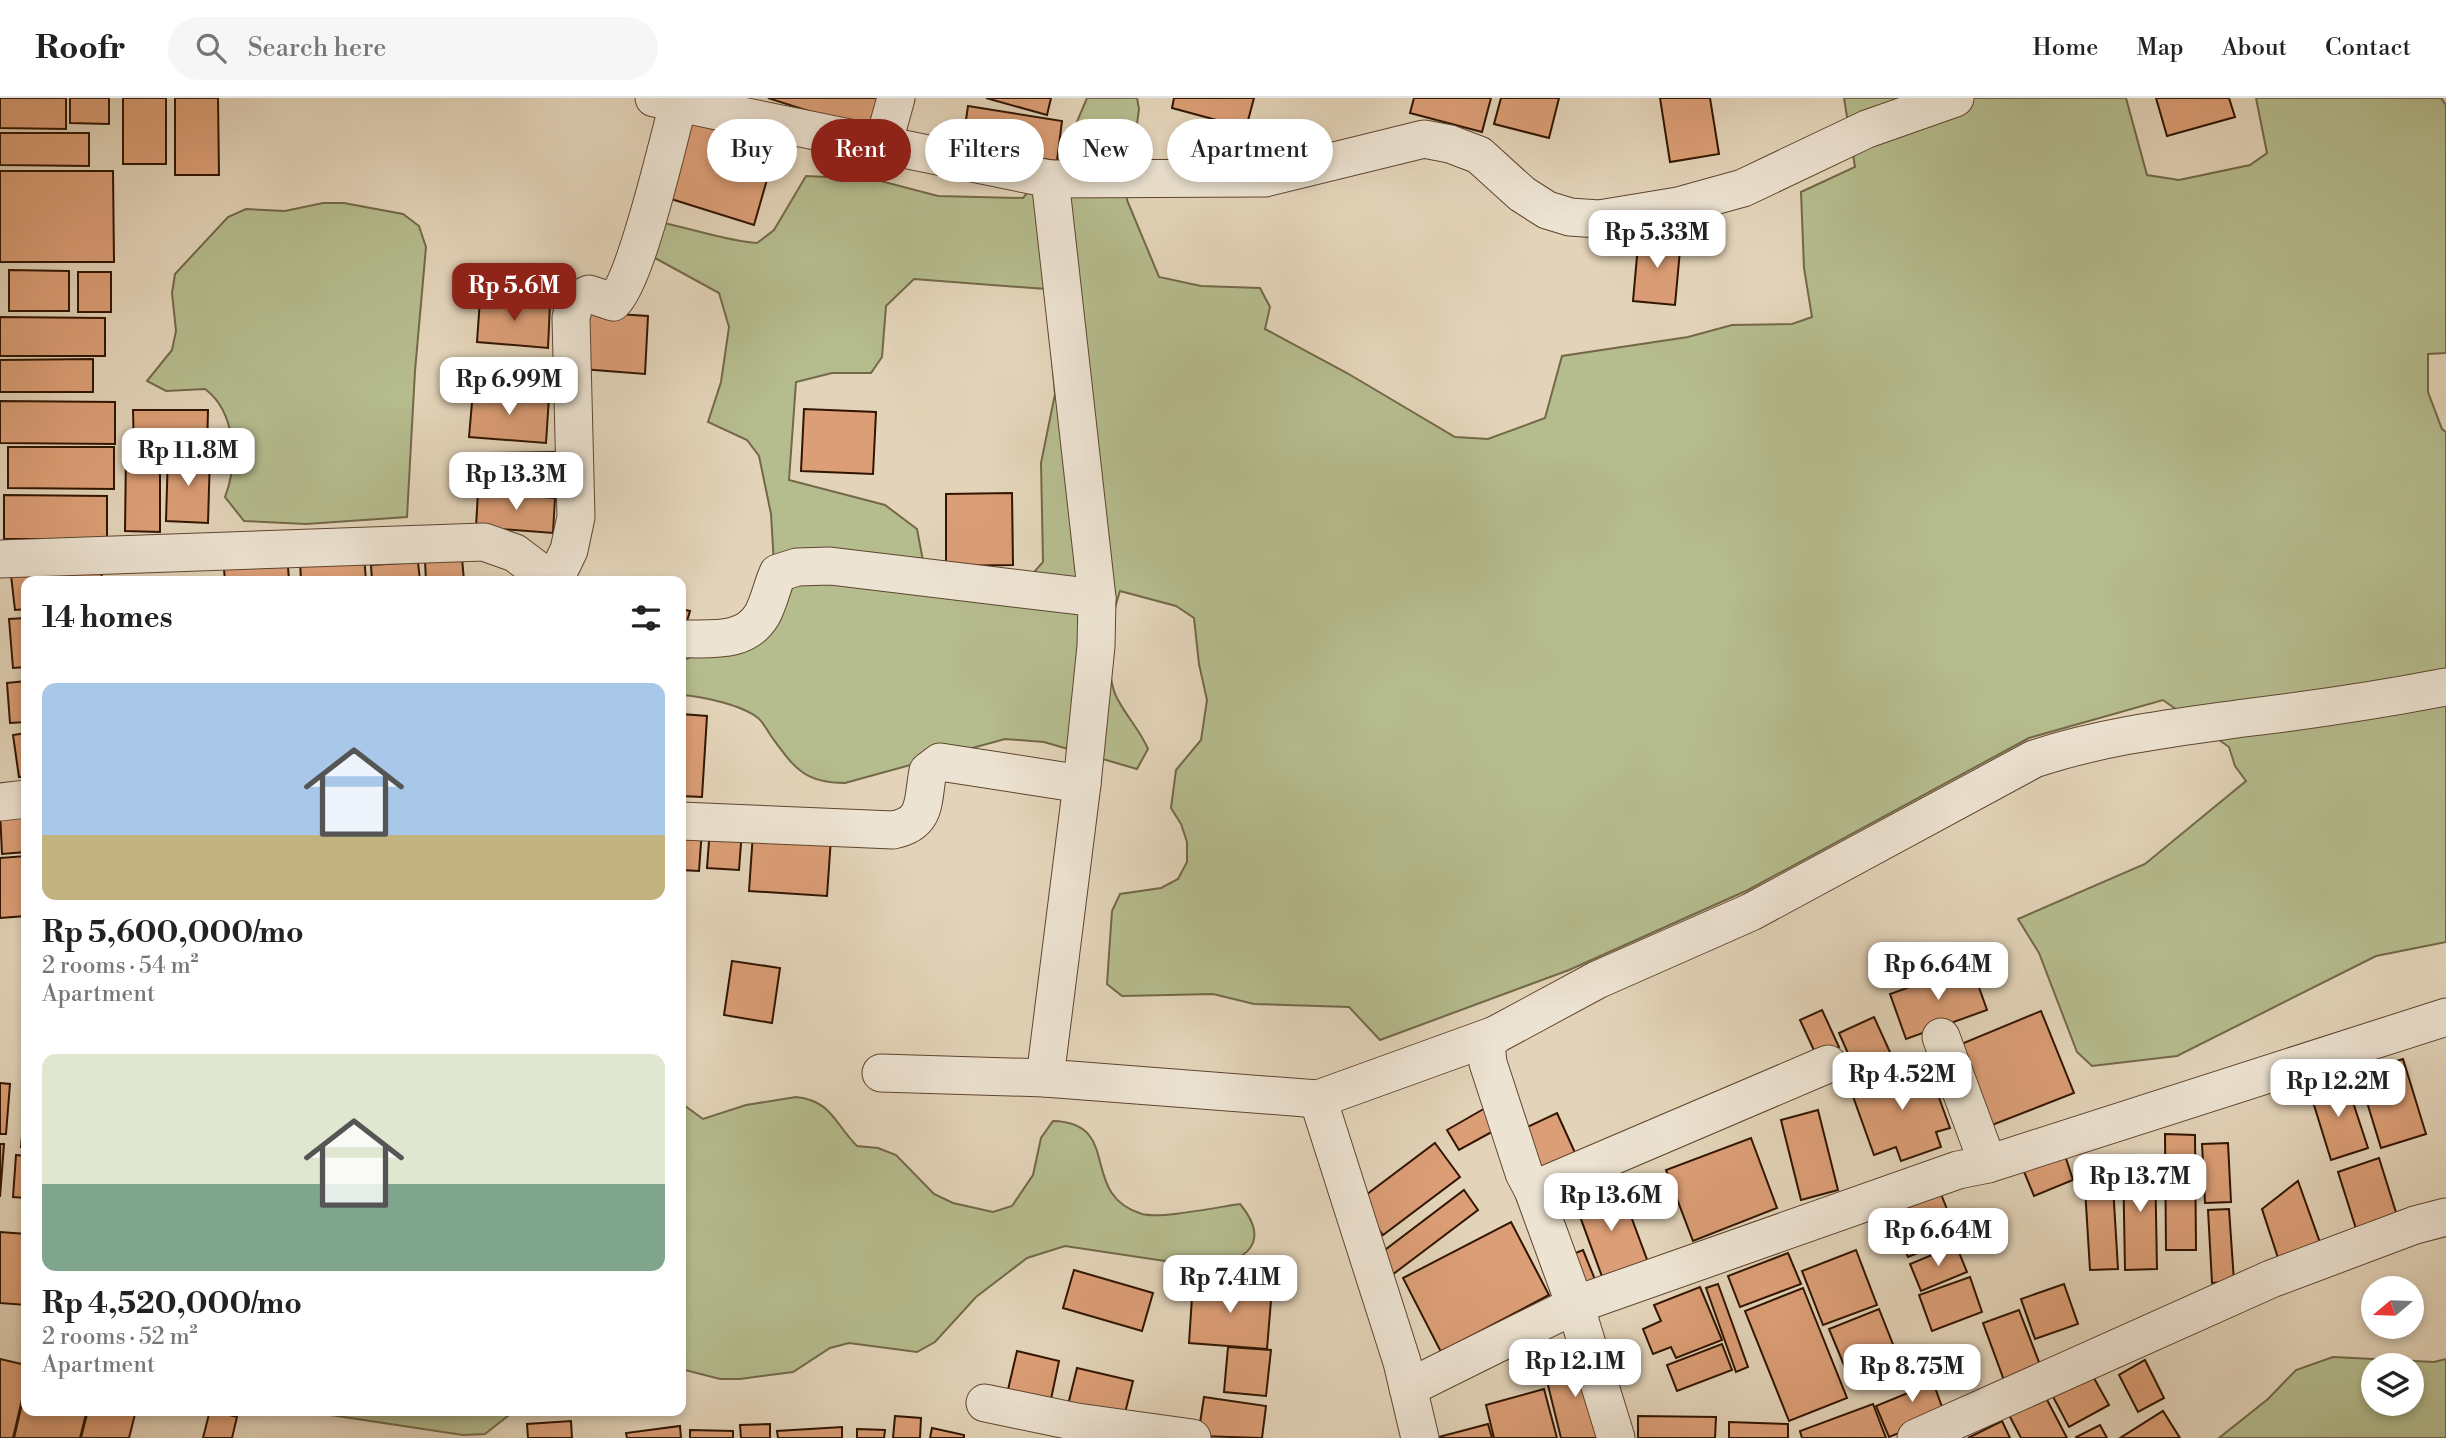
<!DOCTYPE html>
<html lang="en">
<head>
<meta charset="utf-8">
<style>
  body { margin:0; font-family:"Libre Bodoni",serif; background:#f6f6f6; color:#222; height:100vh; display:flex; flex-direction:column; font-size:26px; white-space:nowrap }
  * { box-sizing:border-box; margin:0 }
  p { font-size:23px; color:#767676 }
  .icon { flex:none; width:38px; height:38px; fill:none; stroke:currentColor; stroke-width:2; stroke-linecap:round; stroke-linejoin:round }
  .map { position:relative; flex:1; overflow:hidden }
  .side { position:absolute; left:21px; top:478px; width:665px; height:840px; display:flex; flex-direction:column; background:#fff; border-radius:14px; box-shadow:0 4px 10px #0003 }
  .side>* { flex:none }
  .top-card { position:absolute; left:707px; top:21px; width:665px; height:63px; display:flex; gap:14px }
  .needle { width:46px; rotate:251deg }
  .fabs { position:absolute; left:2361px; top:1178px; display:grid; gap:14px }
  .fabs a { display:grid; place-items:center; width:63px; height:63px; border-radius:50%; background:#fff; box-shadow:0 4px 10px #0003; font-size:35px }
  .price { position:absolute; translate:-50% -60px; padding:0 16px; border-radius:14px; background:#fff; color:#222; font-size:23px; line-height:46px; filter:drop-shadow(0 2px 4px #0008) }
  .price::after { content:''; position:absolute; left:50%; top:42px; width:21px; height:16px; margin-left:-10px; background:inherit; clip-path:polygon(0 0,100% 0,50% 100%) }
  .price.selected { background:#8f2418; color:#fff }
  ul { padding:0; list-style:none }
  li { display:grid; align-content:center; gap:14px; height:371px; padding:0 21px }
  li span { display:grid; place-items:center; height:217px; border-radius:14px; color:#555 }
  li>.icon { margin-inline-start:auto }
  span .icon { width:126px; height:126px; fill:#fffc; stroke-width:1 }
  li b { font-size:30px }
  h2 { display:flex; justify-content:space-between; align-items:center; height:84px; padding:0 21px; font-size:30px }
  .tag { padding:0 24px; border-radius:32px; background:#fff; box-shadow:0 4px 10px #0003; font-size:24px; line-height:63px }
  .tag.selected { background:#8f2418; color:#fff }
  header { display:flex; align-items:center; gap:42px; box-sizing:border-box; height:98px; padding:0 35px; background:#fff; border-bottom:2px solid #e0e0e0 }
  header strong { font-size:33px }
  nav { display:flex; gap:38px; margin-inline-start:auto; font-size:24px }
  .search { width:490px; height:63px; background:#f6f6f6; display:flex; align-items:center; gap:18px; box-sizing:border-box; padding:0 24px; border-radius:38px; color:#767676; font-size:26px }
  .map>svg:first-child { display:block }
  .green { fill:#b5bc8e; stroke:#736847; stroke-width:2; fill-rule:evenodd }
  .building { fill:#dc9e76; stroke:#311500; stroke-width:2 }
  .lines { fill:none; stroke-linecap:round; stroke-linejoin:round }
  .street-casing { stroke:#5e452e; stroke-width:39 }
  .street { stroke:#ede3d2; stroke-width:37 }
</style>
</head>
<body>
<header>
<strong>Roofr</strong>
<div class="search"><svg class="icon" aria-label="search" viewBox="0 0 24 24"><circle cx="10" cy="10" r="6"/><path d="M15 15l6 6"/></svg>Search here</div>
<nav><a>Home</a><a>Map</a><a>About</a><a>Contact</a></nav>
</header>
<div class="map">
<svg width="2446" height="1340" viewBox="0 0 2446 1340">
  <rect width="100%" height="100%" fill="#e3d4b9"/>
  <filter id="stains"><feTurbulence type="fractalNoise" baseFrequency=".00286" numOctaves="4"/><feColorMatrix values="0 0 0 0 .2 0 0 0 0 .09 0 0 0 0 .02 0 0 0 .5 -.17"/></filter>
  <radialGradient id="worn" r=".72"><stop offset=".6" stop-color="#630" stop-opacity="0"/><stop offset="1" stop-color="#630" stop-opacity=".3"/></radialGradient>
  <g class="green">
    <path d="M1087,0H1137L1139,11L1127,102L1159,179L1201,188L1260,190L1270,209L1265,231L1347,275L1455,339L1488,341L1545,320L1562,258L1688,239L1732,227L1792,226L1812,219L1804,170L1801,94L1855,69L1844,0H2126L2147,77L2179,82L2250,67L2267,55L2256,0H2441L2446,7V255L2428,256V294L2442,331L2446,334V844L2376,858L2177,958L2092,968L2077,954L2039,855L2018,821L2145,766L2246,683L2235,668L2229,649L2163,602L2029,640L1748,792L1569,872L1380,942L1349,909L1254,906L1213,896L1122,898L1107,886L1112,813L1120,796L1161,790L1178,781L1187,764V744L1181,726L1171,710L1176,672L1201,642L1207,602L1199,566L1194,520L1176,508L1120,493C1111,518 1104,576 1117,600C1126,618 1140,632 1148,651L1137,671L1044,644L1005,641L845,685C803,685 794,669 771,638C768,633 763,624 758,620C742,607 701,598 681,597V563L755,535L776,501L771,416L759,358L747,342L708,324L721,284L729,229L719,195L655,160L652,140L663,125C694,131 726,143 757,145L774,132L806,78L873,81L938,98L1023,100L1068,45ZM914,181L1046,191L1055,296L1041,365L1043,464L1014,497L924,468L917,431L885,407L789,382L796,284L832,275H871L882,259L886,208Z"/>
    <path d="M323,105H344L403,116L419,128L426,149L415,273L407,419L306,426L244,423L225,399C238,365 236,314 205,291L166,293L147,283L172,252L176,233L172,195L175,176L228,119L246,111L285,113Z"/>
    <path d="M796,999C832,1003 834,1025 857,1048L878,1050L896,1057L934,1096L953,1105L993,1114L1012,1108L1033,1077L1041,1040L1053,1023C1124,1025 1077,1096 1142,1116C1161,1121 1218,1109 1240,1106C1272,1145 1246,1164 1205,1169L1065,1148L1027,1160L976,1199L935,1244L917,1254L849,1245L830,1250L793,1274L740,1281H720L681,1271V1005L703,1021L746,1007Z"/>
    <path d="M2333,1259L2434,1264L2446,1261V1340H2219L2268,1301L2296,1272ZM2373,1267H2412V1306H2373Z"/>
    <polygon points="304,1313 514,1312 514,1313 485,1336 463,1337"/>
  </g>
  <g class="building">
    <polygon points="0,0 66,0 66,31 0,30"/>
    <polygon points="70,0 109,0 109,26 70,25"/>
    <rect x="123" y="0" width="43" height="66"/>
    <polygon points="175,0 218,0 219,77 175,77"/>
    <polygon points="768,0 882,0 871,33"/>
    <polygon points="986,0 1051,0 1047,17"/>
    <polygon points="1174,0 1254,0 1246,30 1172,10"/>
    <polygon points="1414,0 1491,0 1482,34 1410,15"/>
    <polygon points="1501,0 1559,0 1549,40 1494,26"/>
    <polygon points="1660,0 1710,0 1719,56 1670,64"/>
    <polygon points="2156,0 2229,0 2235,19 2167,38"/>
    <polygon points="968,8 1062,23 1057,63 962,49"/>
    <polygon points="691,24 776,50 754,127 668,100"/>
    <polygon points="0,35 89,35 89,68 0,67"/>
    <polygon points="0,73 113,73 114,164 0,164"/>
    <polygon points="1639,136 1681,141 1675,207 1633,203"/>
    <polygon points="9,172 69,173 69,213 9,213"/>
    <rect x="78" y="174" width="33" height="40"/>
    <polygon points="480,201 550,206 548,250 477,244"/>
    <polygon points="587,214 648,218 645,276 582,271"/>
    <polygon points="0,219 105,220 105,258 0,258"/>
    <polygon points="93,261 93,294 0,294 0,262"/>
    <polygon points="473,293 549,299 546,345 469,339"/>
    <polygon points="0,303 115,304 115,346 0,345"/>
    <polygon points="804,311 876,314 873,376 801,373"/>
    <polygon points="133,312 208,312 207,351 134,351"/>
    <polygon points="8,349 114,349 114,391 8,390"/>
    <polygon points="554,354 554,385 489,385 488,355"/>
    <polygon points="126,355 160,355 160,434 125,433"/>
    <polygon points="168,355 210,357 208,425 166,423"/>
    <polygon points="478,394 555,400 553,435 476,429"/>
    <polygon points="1012,395 1013,467 946,468 946,396"/>
    <polygon points="4,397 107,398 107,441 4,441"/>
    <polygon points="287,454 289,483 225,483 223,459"/>
    <polygon points="364,457 366,483 301,483 300,462"/>
    <polygon points="462,460 464,483 426,483 425,463"/>
    <polygon points="418,464 420,483 372,483 371,467"/>
    <polygon points="101,467 102,483 26,483 26,511 15,512 11,477"/>
    <polygon points="681,511 690,513 684,533 681,532"/>
    <polygon points="26,520 26,569 13,570 9,521"/>
    <polygon points="26,583 26,624 10,625 7,585"/>
    <polygon points="681,616 707,618 702,699 681,698"/>
    <polygon points="26,635 26,678 19,679 13,637"/>
    <polygon points="26,712 26,754 2,756 0,714"/>
    <polygon points="681,729 702,731 699,773 681,772"/>
    <polygon points="710,730 742,732 739,772 707,770"/>
    <polygon points="753,735 831,740 827,798 749,793"/>
    <polygon points="26,758 26,818 0,820 0,760"/>
    <polygon points="732,863 780,870 772,925 724,917"/>
    <polygon points="1971,867 1987,912 1906,941 1890,896"/>
    <polygon points="1822,912 1839,949 1817,959 1800,922"/>
    <polygon points="2041,913 2074,995 1987,1029 1954,949"/>
    <polygon points="1874,919 1894,963 1858,978 1839,935"/>
    <polygon points="2403,961 2426,1036 2381,1050 2358,975"/>
    <polygon points="1926,964 1950,1030 1936,1034 1941,1049 1901,1063 1896,1049 1874,1057 1850,990"/>
    <polygon points="2345,980 2368,1050 2331,1062 2309,991"/>
    <polygon points="0,985 10,986 6,1036 0,1036"/>
    <polygon points="25,1003 26,1003 26,1049 21,1049"/>
    <polygon points="1487,1009 1499,1030 1459,1052 1447,1032"/>
    <polygon points="1818,1012 1838,1092 1801,1102 1781,1022"/>
    <polygon points="1557,1015 1577,1059 1535,1078 1515,1035"/>
    <polygon points="2165,1036 2195,1037 2196,1152 2166,1152"/>
    <polygon points="1751,1040 1777,1110 1693,1143 1666,1072"/>
    <polygon points="1435,1045 1460,1079 1383,1137 1358,1103"/>
    <polygon points="2061,1045 2073,1082 2034,1098 2018,1059"/>
    <polygon points="2228,1045 2231,1104 2205,1105 2202,1046"/>
    <polygon points="0,1046 4,1046 0,1099"/>
    <polygon points="16,1057 26,1058 26,1100 13,1099"/>
    <polygon points="2379,1060 2399,1124 2358,1137 2338,1074"/>
    <polygon points="2123,1061 2155,1061 2157,1171 2125,1172"/>
    <polygon points="2298,1083 2323,1153 2281,1169 2262,1111"/>
    <polygon points="1619,1086 1649,1167 1604,1184 1574,1102"/>
    <polygon points="2113,1088 2118,1171 2090,1172 2085,1090"/>
    <polygon points="1464,1092 1478,1112 1392,1177 1377,1158"/>
    <polygon points="1941,1096 1958,1139 1908,1159 1891,1116"/>
    <polygon points="2229,1111 2234,1183 2212,1185 2208,1112"/>
    <polygon points="1511,1124 1549,1197 1441,1254 1403,1180"/>
    <polygon points="0,1134 26,1136 26,1207 0,1205"/>
    <polygon points="1956,1147 1967,1174 1921,1193 1910,1166"/>
    <polygon points="1583,1152 1596,1184 1575,1192 1563,1160"/>
    <polygon points="1856,1152 1877,1207 1823,1227 1802,1173"/>
    <polygon points="1788,1155 1801,1186 1740,1209 1728,1178"/>
    <polygon points="1074,1172 1153,1195 1142,1233 1063,1210"/>
    <polygon points="1970,1179 1982,1214 1932,1233 1919,1197"/>
    <polygon points="1193,1184 1272,1190 1267,1251 1189,1245"/>
    <polygon points="1718,1186 1748,1269 1736,1274 1706,1190"/>
    <polygon points="2064,1186 2078,1226 2035,1241 2021,1201"/>
    <polygon points="1700,1189 1722,1242 1676,1260 1671,1249 1653,1256 1643,1231 1661,1223 1654,1207"/>
    <polygon points="1803,1190 1847,1300 1789,1323 1745,1213"/>
    <polygon points="1879,1211 1900,1264 1851,1284 1829,1231"/>
    <polygon points="2019,1212 2042,1272 2005,1285 1983,1225"/>
    <polygon points="1722,1246 1732,1272 1677,1293 1667,1267"/>
    <polygon points="1578,1248 1610,1340 1561,1340 1544,1271"/>
    <polygon points="1228,1249 1271,1252 1266,1298 1224,1294"/>
    <polygon points="1017,1253 1059,1263 1050,1306 1007,1296"/>
    <polygon points="0,1261 26,1267 26,1284 13,1340 0,1340"/>
    <polygon points="2145,1262 2164,1300 2138,1314 2119,1277"/>
    <polygon points="1927,1268 1945,1317 1889,1339 1876,1308 1908,1295 1901,1277"/>
    <polygon points="1077,1270 1133,1283 1124,1319 1068,1307"/>
    <polygon points="2090,1273 2109,1307 2069,1329 2051,1295"/>
    <polygon points="26,1289 26,1312 87,1312 80,1340 14,1340"/>
    <polygon points="1544,1291 1557,1340 1494,1340 1486,1307"/>
    <polygon points="2044,1296 2067,1340 2021,1340 2008,1315"/>
    <polygon points="1204,1299 1266,1308 1262,1340 1198,1338"/>
    <polygon points="1873,1306 1886,1340 1802,1340 1800,1333"/>
    <polygon points="88,1312 136,1312 129,1340 81,1340"/>
    <polygon points="210,1312 237,1319 232,1340 203,1340"/>
    <polygon points="2163,1313 2180,1340 2120,1340"/>
    <polygon points="895,1318 921,1320 920,1340 893,1340"/>
    <polygon points="1638,1318 1716,1319 1715,1340 1638,1340"/>
    <polygon points="571,1323 572,1340 528,1340 527,1326"/>
    <polygon points="2002,1323 2010,1340 1968,1340"/>
    <polygon points="1729,1324 1788,1326 1788,1340 1729,1340"/>
    <polygon points="770,1326 770,1340 741,1340 740,1327"/>
    <polygon points="1488,1326 1492,1340 1435,1340"/>
    <polygon points="2100,1327 2107,1340 2076,1340 2076,1339"/>
    <polygon points="680,1328 681,1340 627,1340 626,1335"/>
    <polygon points="842,1329 842,1340 778,1340 777,1333"/>
    <polygon points="932,1330 964,1337 964,1340 930,1340"/>
    <polygon points="857,1331 885,1332 884,1340 857,1340"/>
    <polygon points="690,1332 733,1333 733,1340 690,1340"/>
  </g>
  <g class="lines">
    <g class="street-casing">
      <g id="street">
        <polyline points="654,0 1050,81 1265,80 1424,41 1450,46 1479,57 1522,96 1547,112 1570,119 1599,121 1678,108 1743,90 1867,31 1955,0"/>
        <polyline points="883,47 896,0"/>
        <polyline points="1050,81 1097,500 1096,548 1082,686 1045,980 1318,1001 1495,937"/>
        <polyline points="0,461 484,444 515,455 552,483"/>
        <path d="M554,483L569,452L576,419L571,220L575,203L589,196L613,204C637,182 667,46 678,7"/>
        <path d="M681,541C710,540 745,546 762,517C769,505 772,488 778,475L797,469L830,468L1097,500"/>
        <polyline points="0,704 26,701"/>
        <path d="M681,723L893,732C928,725 922,703 928,673L940,664L1082,686"/>
        <polyline points="881,975 1045,980"/>
        <polyline points="1318,1001 1402,1264 1420,1340"/>
        <polyline points="1988,1066 2446,919"/>
        <polyline points="1533,1092 1828,966"/>
        <polyline points="1408,1290 1575,1207 1958,1072 1988,1066 1941,939"/>
        <polyline points="985,1305 1077,1324 1192,1340"/>
        <path d="M1616,1340L1575,1207L1533,1092L1524,1075L1488,965L1486,947L1495,937L1597,882L1751,814L2034,661C2103,638 2172,630 2244,620C2312,612 2379,602 2446,589"/>
        <polyline points="1916,1340 2271,1181 2415,1127 2446,1119"/>
      </g>
    </g>
    <use href="#street" class="street"/>
  </g>
  <rect width="100%" height="100%" filter="url(#stains)"/>
  <rect width="100%" height="100%" fill="url(#worn)"/>
</svg>
<div class="fabs">
<a><svg class="needle" viewBox="-14 -14 28 28"><path d="M0-13l5 13h-10z" fill="#e53935"/><path d="M0 13l5-13h-10z" fill="#767676"/></svg></a>
<a><svg class="icon" aria-label="layers" viewBox="0 0 24 24"><path d="M12 4l9 5-9 5-9-5zM3 14l9 5 9-5"/></svg></a>
</div>
<b class="price" style="left:1657px;top:172px">Rp 5.33M</b>
<b class="price selected" style="left:514px;top:225px">Rp 5.6M</b>
<b class="price" style="left:509px;top:319px">Rp 6.99M</b>
<b class="price" style="left:188px;top:390px">Rp 11.8M</b>
<b class="price" style="left:516px;top:414px">Rp 13.3M</b>
<b class="price" style="left:1938px;top:904px">Rp 6.64M</b>
<b class="price" style="left:1902px;top:1014px">Rp 4.52M</b>
<b class="price" style="left:2338px;top:1021px">Rp 12.2M</b>
<b class="price" style="left:2140px;top:1116px">Rp 13.7M</b>
<b class="price" style="left:1611px;top:1135px">Rp 13.6M</b>
<b class="price" style="left:1938px;top:1170px">Rp 6.64M</b>
<b class="price" style="left:1230px;top:1217px">Rp 7.41M</b>
<b class="price" style="left:1575px;top:1301px">Rp 12.1M</b>
<b class="price" style="left:1912px;top:1306px">Rp 8.75M</b>
<div class="top-card">
<a class="tag">Buy</a>
<a class="tag selected">Rent</a>
<a class="tag">Filters</a>
<a class="tag">New</a>
<a class="tag">Apartment</a>
</div>
<section class="side">
<h2>14 homes<svg class="icon" aria-label="filters" viewBox="0 0 24 24"><path d="M4 7h16M4 17h16"/><circle cx="9" cy="7" r="2"/><circle cx="15" cy="17" r="2"/></svg></h2>
<ul>
<li><span style="background:linear-gradient(#a9c7e8 70%,#c2b280 0)"><svg class="icon" aria-label="home" viewBox="0 0 24 24"><path d="M3 11l9-7 9 7M6 9v11h12V9"/></svg></span><div><b>Rp 5,600,000/mo</b><p>2 rooms · 54 m²</p><p>Apartment</p></div></li>
<li><span style="background:linear-gradient(#dfe7d0 60%,#7fa58c 0)"><svg class="icon" aria-label="home" viewBox="0 0 24 24"><path d="M3 11l9-7 9 7M6 9v11h12V9"/></svg></span><div><b>Rp 4,520,000/mo</b><p>2 rooms · 52 m²</p><p>Apartment</p></div></li>
</ul>
</section>
</div>
</body>
</html>
